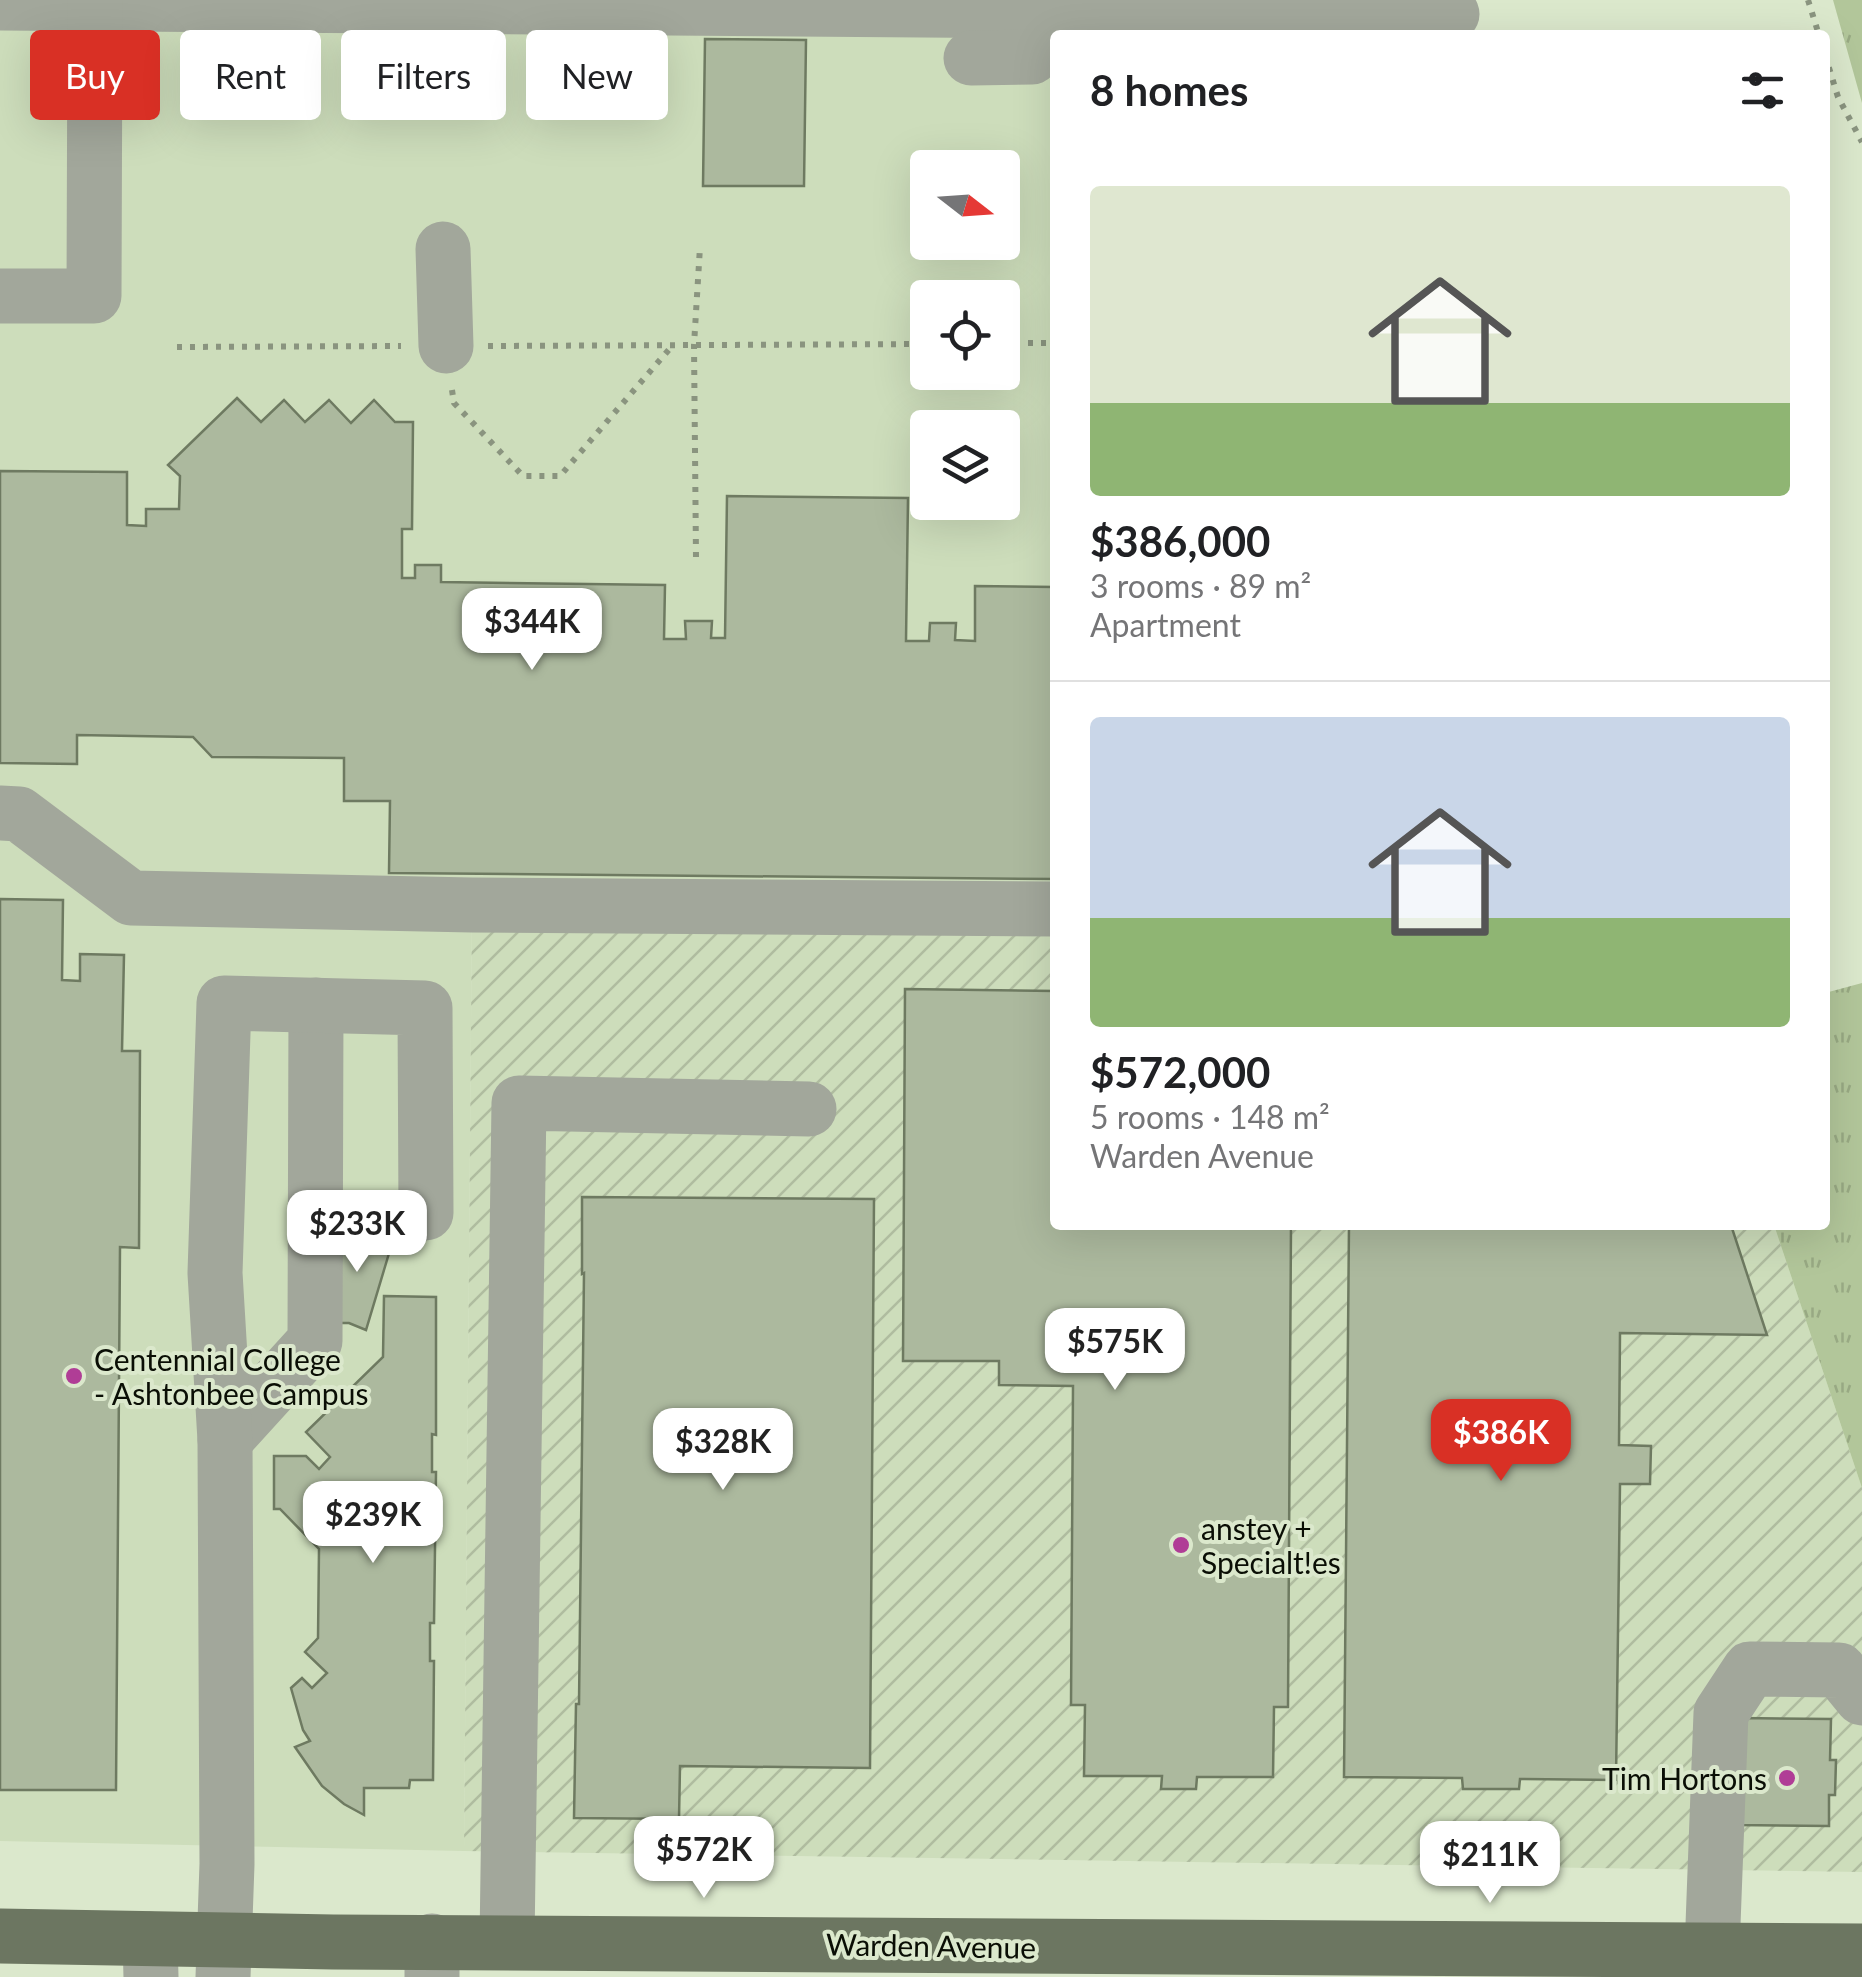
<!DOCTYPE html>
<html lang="en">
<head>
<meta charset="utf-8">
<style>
  body { margin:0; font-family:Lato,sans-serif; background:#f6f6f6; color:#202124; height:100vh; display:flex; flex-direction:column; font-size:38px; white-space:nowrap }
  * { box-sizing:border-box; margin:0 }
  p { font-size:32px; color:#757577 }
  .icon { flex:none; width:55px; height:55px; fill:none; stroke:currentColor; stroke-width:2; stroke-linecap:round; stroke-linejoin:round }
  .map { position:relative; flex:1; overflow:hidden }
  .drawer { position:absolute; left:1050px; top:30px; width:780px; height:1200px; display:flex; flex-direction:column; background:#fff; border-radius:10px; box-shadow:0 10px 40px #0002 }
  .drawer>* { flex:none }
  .hud { position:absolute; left:30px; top:30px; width:870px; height:90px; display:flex; gap:20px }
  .needle { width:65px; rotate:107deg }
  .tools { position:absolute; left:910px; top:150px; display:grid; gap:20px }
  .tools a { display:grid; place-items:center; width:110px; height:110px; border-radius:10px; background:#fff; box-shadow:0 10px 40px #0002; font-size:50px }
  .price { position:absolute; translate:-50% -85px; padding:0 22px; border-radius:20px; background:#fff; color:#222; font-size:32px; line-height:65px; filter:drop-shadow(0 2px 5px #0008) }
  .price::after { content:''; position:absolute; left:50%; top:60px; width:30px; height:22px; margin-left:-15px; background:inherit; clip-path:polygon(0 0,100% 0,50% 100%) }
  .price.selected { background:#d93025; color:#fff }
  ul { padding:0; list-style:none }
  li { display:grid; align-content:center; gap:20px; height:530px; padding:0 40px }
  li+li { border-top:2px solid #e0e0e0 }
  li span { display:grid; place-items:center; height:310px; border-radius:10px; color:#555 }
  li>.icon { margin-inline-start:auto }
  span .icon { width:180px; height:180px; fill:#fffc; stroke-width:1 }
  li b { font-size:42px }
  h2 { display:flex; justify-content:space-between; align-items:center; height:120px; padding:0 40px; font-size:42px }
  .tag { padding:0 35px; border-radius:10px; background:#fff; box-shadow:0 10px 40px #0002; font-size:35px; line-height:90px }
  .tag.selected { background:#d93025; color:#fff }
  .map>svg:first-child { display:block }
  .built { fill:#cdddbb; fill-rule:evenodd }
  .industrial { fill:url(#industrial-furrows) }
  .grass { fill:url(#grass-tufts) }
  .building { fill:#acb99e; stroke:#6e7a61; stroke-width:2.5 }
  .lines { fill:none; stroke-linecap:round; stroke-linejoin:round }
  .path { stroke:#8a947f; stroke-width:6; stroke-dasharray:5 8; stroke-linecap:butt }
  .minor { stroke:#a2a79b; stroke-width:55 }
  .major { stroke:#6c7661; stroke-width:55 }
  .poi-dot { fill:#b03d96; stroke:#dbe8cc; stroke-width:4 }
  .labels { text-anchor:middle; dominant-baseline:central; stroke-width:8; stroke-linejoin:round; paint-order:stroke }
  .poi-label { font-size:30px; fill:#0a0e05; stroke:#dbe8cc; text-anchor:start }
  .street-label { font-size:30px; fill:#0a0e05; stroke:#dbe8cc }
</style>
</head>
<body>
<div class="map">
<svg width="1862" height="1977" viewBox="0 0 1862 1977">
  <defs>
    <pattern id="industrial-furrows" width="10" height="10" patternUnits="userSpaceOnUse" patternTransform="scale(2.5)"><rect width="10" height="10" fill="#cdddbb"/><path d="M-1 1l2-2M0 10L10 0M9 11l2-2" fill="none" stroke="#afbc9f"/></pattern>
    <pattern id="grass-tufts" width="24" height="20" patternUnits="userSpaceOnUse" patternTransform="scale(2.5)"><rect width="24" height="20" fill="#b2c69a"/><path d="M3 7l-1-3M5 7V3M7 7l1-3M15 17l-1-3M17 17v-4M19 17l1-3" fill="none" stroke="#98a983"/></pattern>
  </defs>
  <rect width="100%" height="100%" fill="#dbe8cc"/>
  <path class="built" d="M0,0L1055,35V911L472,906L464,1851L0,1841ZM928,168H1002V242H928ZM928,298H1002V372H928ZM928,428H1002V502H928Z"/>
  <polygon class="industrial" points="472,905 1055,911 1055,1225 1774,1225 1862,1488 1862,1872 464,1851"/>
  <g class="grass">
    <polygon points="1833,0 1862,0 1862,103"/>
    <polygon points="1862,983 1862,1488 1774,1225 1825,1225 1825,993"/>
  </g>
  <g class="building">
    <polygon points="705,39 806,40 804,186 703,186"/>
    <polygon points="237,398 261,422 284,400 305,422 329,400 351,423 374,400 395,422 413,422 412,529 402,529 402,578 415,578 415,565 441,565 441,582 665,585 664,639 686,639 685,621 712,621 711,638 725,638 727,496 908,498 906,641 929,641 930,623 956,623 955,640 975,641 975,586 1055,587 1055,879 389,873 390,801 344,801 344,758 212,757 193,737 77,735 77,764 0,763 0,471 127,472 127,525 146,526 146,509 179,509 180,476 168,465"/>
    <polygon points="0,899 63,900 62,980 80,981 80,954 124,955 122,1051 140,1051 139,1248 120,1247 116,1790 0,1790"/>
    <polygon points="905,989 1055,991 1055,1225 1291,1225 1288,1707 1274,1707 1273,1777 1197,1777 1196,1789 1161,1789 1162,1776 1084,1776 1085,1705 1071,1705 1073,1386 999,1385 999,1361 903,1361"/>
    <polygon points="582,1197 874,1199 870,1768 680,1766 679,1819 574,1818 576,1704 579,1704 584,1273 582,1274"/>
    <polygon points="1349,1225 1731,1225 1767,1335 1620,1333 1619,1445 1651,1446 1650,1484 1620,1484 1616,1780 1520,1779 1519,1789 1463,1789 1462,1778 1344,1777"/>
    <polygon points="346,1232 399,1233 399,1251 390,1250 366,1330 349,1323 328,1323 329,1248"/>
    <polygon points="384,1296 436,1297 436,1435 432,1434 432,1472 436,1472 434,1623 430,1623 430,1661 434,1661 433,1780 410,1780 409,1788 364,1788 364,1815 344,1804 322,1786 295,1747 310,1741 303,1730 291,1688 302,1678 312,1688 327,1673 305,1652 318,1638 319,1549 280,1509 274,1509 274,1456 306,1456 319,1469 330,1457 306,1432 383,1357"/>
    <polygon points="1738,1718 1831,1719 1830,1760 1836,1760 1835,1795 1829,1795 1829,1826 1737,1825"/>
  </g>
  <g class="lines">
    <g class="path">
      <polyline points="1808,0 1819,35"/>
      <polyline points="1825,55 1838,97 1862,142"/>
      <polyline points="1002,343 1055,343"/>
      <polyline points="488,346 928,344"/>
      <polyline points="177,347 401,346"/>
      <polyline points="452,390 454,403 523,476 560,476 672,346"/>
      <polyline points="696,557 694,345 700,247"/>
    </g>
    <g class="minor">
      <polyline points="0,3 1452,14"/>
      <polyline points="971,58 1032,57"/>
      <polyline points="443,249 446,346"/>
      <polyline points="0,296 94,296 95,4"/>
      <polyline points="0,813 19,814 131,898 472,905 1055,909"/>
      <polyline points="225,1440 315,1341 316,1005"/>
      <polyline points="150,1939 151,1977"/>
      <polyline points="507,1942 519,1103 809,1109"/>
      <polyline points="1712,1951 1721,1713 1750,1669 1839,1670 1862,1698"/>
      <polyline points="223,1977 227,1864 225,1440 215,1273 224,1003 425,1008 426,1213"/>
      <polyline points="432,1977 432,1941"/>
    </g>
    <polyline class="major" points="0,1936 333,1942 1862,1951"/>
  </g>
  <g class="poi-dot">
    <circle cx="74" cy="1376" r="10"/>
    <circle cx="1181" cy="1545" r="10"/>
    <circle cx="1787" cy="1778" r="10"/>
  </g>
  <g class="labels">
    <g class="poi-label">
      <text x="94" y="1359">Centennial College<tspan x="94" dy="34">- Ashtonbee Campus</tspan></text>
      <text x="1201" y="1528">anstey +<tspan x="1201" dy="34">Specialt!es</tspan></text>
      <text x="1767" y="1778" text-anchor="end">Tim Hortons</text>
    </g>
    <g class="street-label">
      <text transform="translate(931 1945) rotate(1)">Warden Avenue</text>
    </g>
  </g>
</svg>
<div class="tools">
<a><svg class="needle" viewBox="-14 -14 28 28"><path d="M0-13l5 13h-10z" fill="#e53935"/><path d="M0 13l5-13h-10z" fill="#757577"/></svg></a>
<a><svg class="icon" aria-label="locate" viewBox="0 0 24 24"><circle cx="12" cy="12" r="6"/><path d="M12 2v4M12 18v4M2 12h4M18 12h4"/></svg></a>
<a><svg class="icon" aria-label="layers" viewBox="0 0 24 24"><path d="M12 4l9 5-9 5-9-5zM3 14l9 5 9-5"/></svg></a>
</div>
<b class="price" style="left:532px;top:673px">$344K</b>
<b class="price" style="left:357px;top:1275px">$233K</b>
<b class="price" style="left:1115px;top:1393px">$575K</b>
<b class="price selected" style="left:1501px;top:1484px">$386K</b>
<b class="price" style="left:723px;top:1493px">$328K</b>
<b class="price" style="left:373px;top:1566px">$239K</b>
<b class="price" style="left:704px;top:1901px">$572K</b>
<b class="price" style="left:1490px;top:1906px">$211K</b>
<div class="hud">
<a class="tag selected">Buy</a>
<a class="tag">Rent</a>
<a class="tag">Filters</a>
<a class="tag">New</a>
</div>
<section class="drawer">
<h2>8 homes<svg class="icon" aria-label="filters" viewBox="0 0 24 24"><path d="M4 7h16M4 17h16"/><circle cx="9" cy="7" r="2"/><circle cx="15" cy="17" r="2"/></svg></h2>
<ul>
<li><span style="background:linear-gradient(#dfe7d0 70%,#8fb573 0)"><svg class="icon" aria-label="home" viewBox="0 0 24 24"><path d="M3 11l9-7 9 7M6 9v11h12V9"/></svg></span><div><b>$386,000</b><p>3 rooms · 89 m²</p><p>Apartment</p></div></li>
<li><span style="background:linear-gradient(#c9d6e8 65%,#8fb573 0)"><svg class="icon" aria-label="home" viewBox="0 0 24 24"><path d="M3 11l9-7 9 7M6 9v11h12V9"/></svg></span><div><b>$572,000</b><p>5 rooms · 148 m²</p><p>Warden Avenue</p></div></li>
</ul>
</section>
</div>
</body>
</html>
